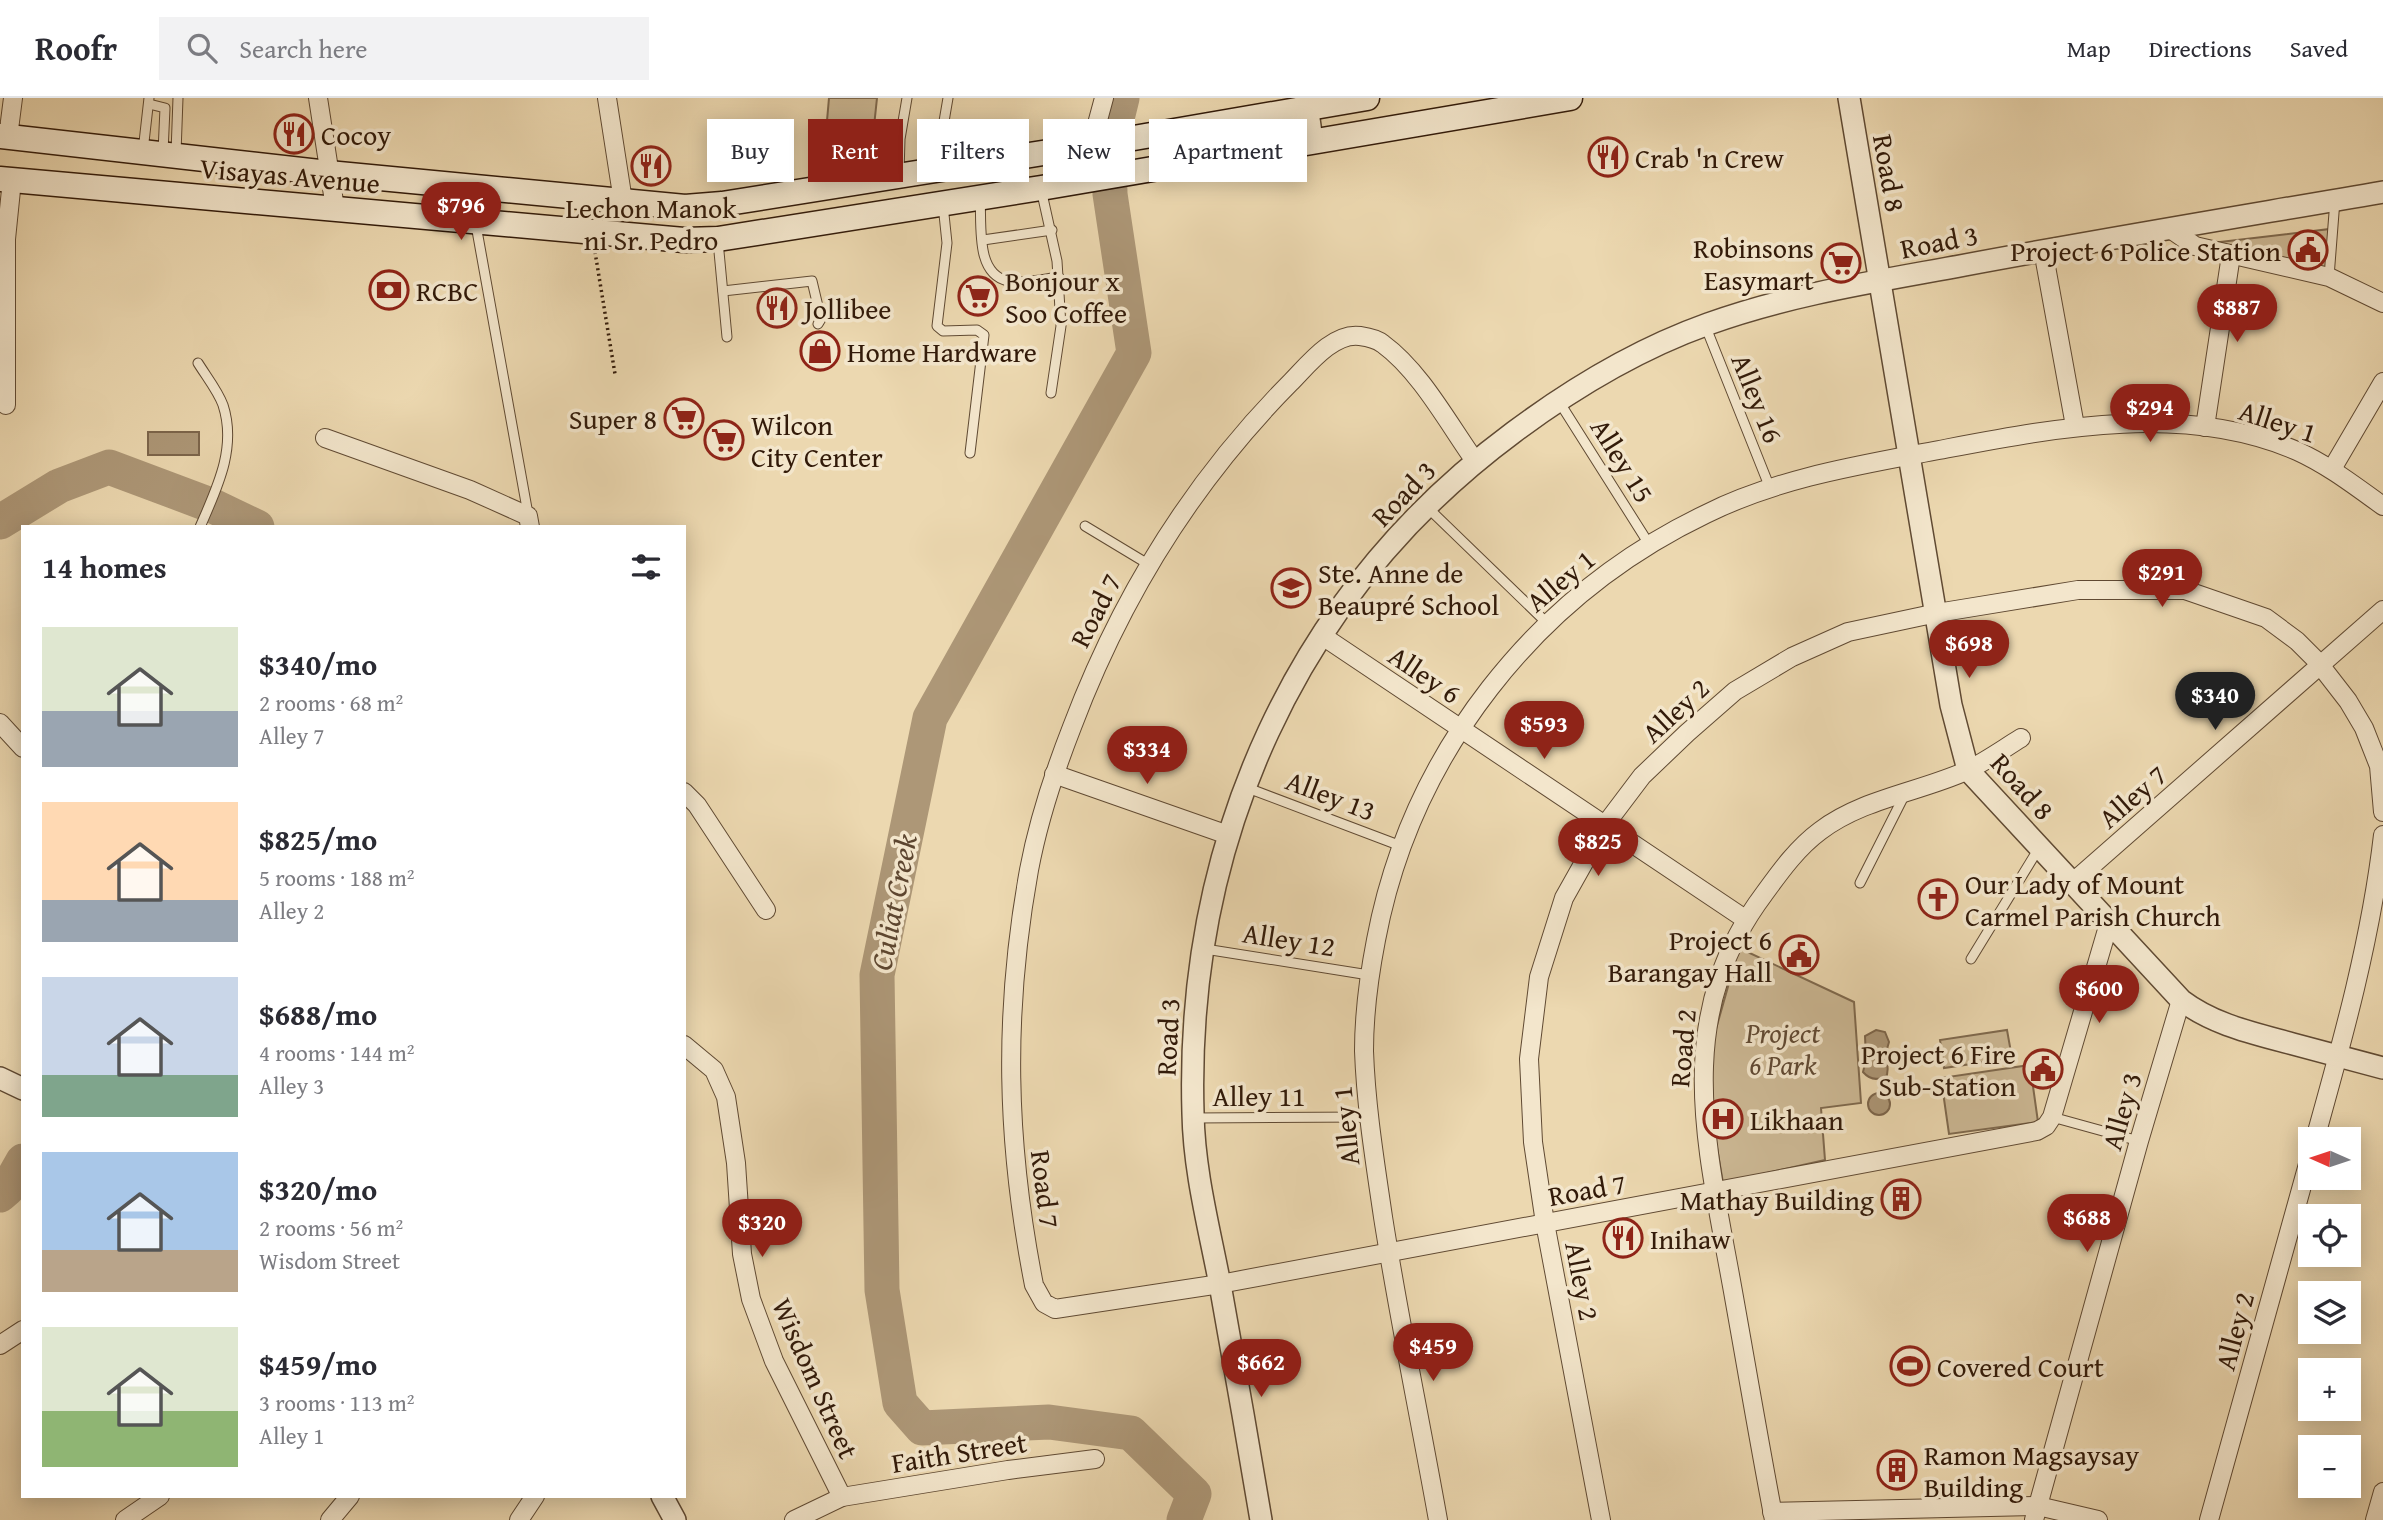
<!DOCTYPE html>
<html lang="en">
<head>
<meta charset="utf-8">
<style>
  body { margin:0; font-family:"Gentium Book Plus",serif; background:#f2f2f3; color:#2b2b33; height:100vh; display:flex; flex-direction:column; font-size:26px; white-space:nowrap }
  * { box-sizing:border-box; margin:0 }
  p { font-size:23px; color:#7c7c81 }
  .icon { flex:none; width:38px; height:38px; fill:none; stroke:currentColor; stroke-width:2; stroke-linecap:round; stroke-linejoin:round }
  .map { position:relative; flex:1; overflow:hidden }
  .drawer { position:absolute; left:21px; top:427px; width:665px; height:973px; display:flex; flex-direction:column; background:#fff; border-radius:0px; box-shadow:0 4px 18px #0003 }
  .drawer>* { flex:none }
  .top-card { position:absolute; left:707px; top:21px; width:665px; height:63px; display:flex; gap:14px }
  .needle { width:46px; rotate:273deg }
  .fabs { position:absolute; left:2298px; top:1029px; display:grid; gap:14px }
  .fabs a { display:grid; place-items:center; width:63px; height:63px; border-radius:0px; background:#fff; box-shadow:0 4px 18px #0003; font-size:35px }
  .price { position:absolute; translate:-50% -60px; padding:0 16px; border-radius:24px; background:#8f2418; color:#fff; font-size:23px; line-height:46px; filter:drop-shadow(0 2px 4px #0008) }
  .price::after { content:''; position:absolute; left:50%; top:42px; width:21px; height:16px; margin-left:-10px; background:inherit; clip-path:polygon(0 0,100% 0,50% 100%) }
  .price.on { background:#222; color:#fff }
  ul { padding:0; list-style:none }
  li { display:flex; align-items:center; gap:21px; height:175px; padding:0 21px }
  li span { display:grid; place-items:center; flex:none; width:196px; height:140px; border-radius:0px; color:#555 }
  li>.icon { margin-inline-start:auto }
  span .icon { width:84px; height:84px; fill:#fffc; stroke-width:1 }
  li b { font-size:30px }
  h2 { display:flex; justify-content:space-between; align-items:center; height:84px; padding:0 21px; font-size:30px }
  .tag { padding:0 24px; border-radius:0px; background:#fff; box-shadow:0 4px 18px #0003; font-size:24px; line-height:63px }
  .tag.on { background:#8f2418; color:#fff }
  header { display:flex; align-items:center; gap:42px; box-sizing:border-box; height:98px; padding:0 35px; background:#fff; border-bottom:2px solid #e1e1e2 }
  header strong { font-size:33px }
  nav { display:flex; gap:38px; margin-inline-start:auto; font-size:24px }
  .search { width:490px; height:63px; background:#f2f2f3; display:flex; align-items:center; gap:18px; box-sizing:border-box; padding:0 24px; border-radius:0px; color:#7c7c81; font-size:26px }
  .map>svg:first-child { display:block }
  .green { fill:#ccb894; stroke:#7f694e; stroke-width:2 }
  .water { fill:#ad9777; stroke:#7c654b; stroke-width:2 }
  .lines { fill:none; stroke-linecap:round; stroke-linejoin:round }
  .river { stroke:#ad9777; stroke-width:35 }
  .service-casing { stroke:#604a33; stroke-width:11 }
  .minor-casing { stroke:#604a33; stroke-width:20 }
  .tertiary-casing { stroke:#604a33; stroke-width:24 }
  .secondary-casing { stroke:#321a09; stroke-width:27 }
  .path { stroke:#321a09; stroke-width:3.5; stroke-dasharray:2 3.5; stroke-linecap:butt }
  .service { stroke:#f3e6cc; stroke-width:9 }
  .minor { stroke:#f3e6cc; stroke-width:18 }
  .tertiary { stroke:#f3e6cc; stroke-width:21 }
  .secondary { stroke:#f3e6cc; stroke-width:24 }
  .labels { text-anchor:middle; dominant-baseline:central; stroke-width:7; stroke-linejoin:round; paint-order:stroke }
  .poi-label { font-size:28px; fill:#321a09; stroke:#f3e6cc; text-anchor:start }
  .street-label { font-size:28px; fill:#321a09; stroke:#f3e6cc }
  .park-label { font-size:28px; font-style:italic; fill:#604933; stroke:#f3e6cc }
  .water-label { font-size:30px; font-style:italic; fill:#5d4630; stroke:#f3e6cc }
</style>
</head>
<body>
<header>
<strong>Roofr</strong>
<div class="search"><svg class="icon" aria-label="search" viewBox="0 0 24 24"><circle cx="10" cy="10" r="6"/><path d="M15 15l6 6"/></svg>Search here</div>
<nav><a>Map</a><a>Directions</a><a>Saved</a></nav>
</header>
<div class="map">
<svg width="2383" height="1422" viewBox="0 0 2383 1422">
  <rect width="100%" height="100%" fill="#ecd8b0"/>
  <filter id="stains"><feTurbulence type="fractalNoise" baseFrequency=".00286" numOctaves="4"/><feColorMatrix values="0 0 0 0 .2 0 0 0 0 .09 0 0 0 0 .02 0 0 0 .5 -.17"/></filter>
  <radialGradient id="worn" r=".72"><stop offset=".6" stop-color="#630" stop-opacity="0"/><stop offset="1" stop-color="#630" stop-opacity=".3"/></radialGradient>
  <g class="green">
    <polygon points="829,0 877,0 873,38 826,34"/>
    <polygon points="2330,131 2326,173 2203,146"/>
    <polygon points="1739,850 1854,904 1861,1005 1821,1010 1825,1062 1723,1085 1711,1014 1712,945"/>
    <polygon points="2007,932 2012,960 1944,970 1940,942"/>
    <polygon points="2030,967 2038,1024 1949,1036 1941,980"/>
  </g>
  <g class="water">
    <rect x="148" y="334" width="51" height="23"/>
    <path d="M1876,932L1885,934L1889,944C1883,961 1890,965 1887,977C1878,983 1870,982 1863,974L1866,962L1865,938Z"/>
    <circle cx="1879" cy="1006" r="11"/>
  </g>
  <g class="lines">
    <g class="river">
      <polyline points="1122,0 1109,53 1110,96 1134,255 930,620 877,877 882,1192 900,1305 922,1330 1049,1324 1131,1335 1194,1396 1184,1422"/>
      <polyline points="0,424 59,388 109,369 213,408 257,429"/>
      <polyline points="0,1097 7,1091 23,1063"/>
    </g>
    <g class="service-casing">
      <g id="service">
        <polyline points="149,6 165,10 163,54"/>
        <polyline points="143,53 149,0"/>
        <polyline points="176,55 178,0"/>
        <polyline points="942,70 942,35 948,0"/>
        <polyline points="899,75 900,41 907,0"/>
        <polyline points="1041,91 1057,163 1061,228 1051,295"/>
        <path d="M980,100C982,127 975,176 1008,183C1024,186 1043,181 1059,179"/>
        <polyline points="943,107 947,145 937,228 943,233 977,232 984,237 970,355"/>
        <polyline points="476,127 528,416"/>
        <polyline points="983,142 1052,132"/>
        <polyline points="718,143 727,239"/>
        <polyline points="2329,179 2335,102"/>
        <polyline points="723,193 812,183 821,221 818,226"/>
        <polyline points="1705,227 1770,390"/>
        <path d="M198,265C206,278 218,293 223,307C237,350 217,390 200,429"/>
        <polyline points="1558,302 1649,446"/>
        <polyline points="1427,409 1547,525"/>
        <polyline points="1085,428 1148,466"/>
        <polyline points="1245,689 1401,748"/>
        <polyline points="1860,785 1905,696"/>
        <polyline points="1205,851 1369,877"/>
        <polyline points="1971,861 2039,750"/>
        <polyline points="2052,1019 2139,1043"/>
        <polyline points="1195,1020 1368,1019"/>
      </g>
    </g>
    <g class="minor-casing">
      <g id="minor">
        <polyline points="318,0 335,110"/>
        <polyline points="607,0 623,103"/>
        <polyline points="8,39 13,0"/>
        <polyline points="1091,48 1104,0"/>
        <polyline points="2169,130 2195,148 2329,179 2383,205"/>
        <polyline points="2043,152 2075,328"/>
        <polyline points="6,307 6,141 12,82"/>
        <polyline points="2205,329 2231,157"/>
        <polyline points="325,340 470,392 528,418 530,429"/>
        <path d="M1475,363C1448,325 1420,273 1383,246C1377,241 1367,239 1360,238C1333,234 1307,268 1290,285C1192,384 1121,499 1072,629C1054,675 1038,724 1029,772C1003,916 1006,1044 1034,1187L1044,1205L1055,1211L1220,1186L2037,1033L2046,1028L2052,1019L2109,825"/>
        <polyline points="2332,371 2383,284"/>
        <polyline points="1321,537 1745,821"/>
        <polyline points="0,625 23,650"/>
        <polyline points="1054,676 1228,737"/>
        <polyline points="684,694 697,707 766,812"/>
        <polyline points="2072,785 2383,512"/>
        <polyline points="684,947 714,972 726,999 736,1065 742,1156 751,1201 774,1263 842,1399"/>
        <path d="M2315,1041C2343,941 2371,841 2383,737"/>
        <polyline points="0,1247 23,1232"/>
        <polyline points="1772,1414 2038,1408 2098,1422"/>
        <polyline points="125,1422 160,1398"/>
        <polyline points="330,1422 350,1398"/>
        <polyline points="519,1422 535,1398"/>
        <polyline points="794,1422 842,1399 1008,1372 1095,1361"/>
        <path d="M1438,1422C1420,1321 1399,1221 1383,1119C1375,1064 1366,1009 1364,953C1364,916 1369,878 1376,842C1411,656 1535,498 1706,416C1778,380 1860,367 1939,352C2055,330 2183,304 2297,353C2328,367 2355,388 2383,408"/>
        <polyline points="1601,1422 1545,1125 1533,1044 1529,961 1539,879 1564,800 1605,727 1642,678 1687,635 1735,593 1792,559 1848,534 1937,515 2078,492 2185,492 2266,520 2297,543 2317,563 2348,603 2364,630 2379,668 2383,714"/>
        <path d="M1774,1422C1759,1344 1746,1266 1732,1188C1707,1048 1671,920 1764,796C1780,774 1797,750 1820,733C1862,701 1919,694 1966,673C1985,664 2003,651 2021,640"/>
        <polyline points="2034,1422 2139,1043 2181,902"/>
        <polyline points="2209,1422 2310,1059"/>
        <polyline points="2375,1422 2383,1394"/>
      </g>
    </g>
    <g class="tertiary-casing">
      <g id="tertiary">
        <polyline points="1306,0 1312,42"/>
        <path d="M1849,0L1951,607L1968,672L2181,902C2214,927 2253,935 2293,946C2323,954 2353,962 2383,970"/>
        <polyline points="0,980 23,991"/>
        <polyline points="662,1398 675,1422"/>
        <path d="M1261,1422C1248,1345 1235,1269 1221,1192C1210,1133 1194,1075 1193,1015C1185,745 1295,496 1514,334C1573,290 1638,251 1708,226C1791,196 1879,183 1965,167C2104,141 2244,118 2383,94"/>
      </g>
    </g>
    <g class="secondary-casing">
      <g id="secondary">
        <polyline points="0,38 328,75 685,109 722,106 1093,47 1367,0"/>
        <polyline points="0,81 684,142 718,141 1041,90 1570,0"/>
      </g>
    </g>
    <polyline class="path" points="595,154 615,276"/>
    <use href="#service" class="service"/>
    <use href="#minor" class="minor"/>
    <use href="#tertiary" class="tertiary"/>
    <use href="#secondary" class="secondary"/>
  </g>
  <defs>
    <g id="restaurant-ring" transform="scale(2.0125)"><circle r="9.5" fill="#f3e6cc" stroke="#8f2418" stroke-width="1.5"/><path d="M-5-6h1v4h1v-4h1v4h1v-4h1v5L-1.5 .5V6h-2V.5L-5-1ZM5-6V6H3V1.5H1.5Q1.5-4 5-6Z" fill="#8f2418"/></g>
    <g id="civic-ring" transform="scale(2.0125)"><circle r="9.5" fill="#f3e6cc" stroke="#8f2418" stroke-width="1.5"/><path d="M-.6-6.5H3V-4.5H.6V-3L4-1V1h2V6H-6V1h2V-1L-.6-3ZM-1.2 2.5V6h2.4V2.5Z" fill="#8f2418"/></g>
    <g id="supermarket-ring" transform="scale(2.0125)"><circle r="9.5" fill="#f3e6cc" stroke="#8f2418" stroke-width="1.5"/><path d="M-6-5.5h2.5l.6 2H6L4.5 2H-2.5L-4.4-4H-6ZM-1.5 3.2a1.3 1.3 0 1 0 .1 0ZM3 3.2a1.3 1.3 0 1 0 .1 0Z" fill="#8f2418"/></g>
    <g id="bank-ring" transform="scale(2.0125)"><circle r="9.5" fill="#f3e6cc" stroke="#8f2418" stroke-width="1.5"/><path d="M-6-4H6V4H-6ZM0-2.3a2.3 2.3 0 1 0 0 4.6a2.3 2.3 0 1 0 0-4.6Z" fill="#8f2418"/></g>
    <g id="shop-ring" transform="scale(2.0125)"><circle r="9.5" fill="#f3e6cc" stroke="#8f2418" stroke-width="1.5"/><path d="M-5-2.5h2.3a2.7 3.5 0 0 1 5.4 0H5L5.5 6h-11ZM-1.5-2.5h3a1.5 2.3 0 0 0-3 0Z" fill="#8f2418"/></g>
    <g id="school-ring" transform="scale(2.0125)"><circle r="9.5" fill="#f3e6cc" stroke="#8f2418" stroke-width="1.5"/><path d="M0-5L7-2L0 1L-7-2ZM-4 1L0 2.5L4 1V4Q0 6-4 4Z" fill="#8f2418"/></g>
    <g id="church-ring" transform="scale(2.0125)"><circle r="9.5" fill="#f3e6cc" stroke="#8f2418" stroke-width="1.5"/><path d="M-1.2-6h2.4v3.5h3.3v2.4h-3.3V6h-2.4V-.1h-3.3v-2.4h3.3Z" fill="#8f2418"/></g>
    <g id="hospital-ring" transform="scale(2.0125)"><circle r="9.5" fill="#f3e6cc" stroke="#8f2418" stroke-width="1.5"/><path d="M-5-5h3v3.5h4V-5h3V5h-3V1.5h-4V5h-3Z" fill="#8f2418"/></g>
    <g id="building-ring" transform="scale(2.0125)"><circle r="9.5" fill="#f3e6cc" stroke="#8f2418" stroke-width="1.5"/><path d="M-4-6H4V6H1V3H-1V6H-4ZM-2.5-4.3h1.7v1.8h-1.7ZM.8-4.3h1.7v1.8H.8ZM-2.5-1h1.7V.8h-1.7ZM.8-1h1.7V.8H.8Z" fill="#8f2418"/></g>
    <g id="stadium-ring" transform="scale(2.0125)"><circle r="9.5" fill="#f3e6cc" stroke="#8f2418" stroke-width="1.5"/><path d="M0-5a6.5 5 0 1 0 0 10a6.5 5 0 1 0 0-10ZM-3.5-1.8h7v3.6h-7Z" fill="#8f2418"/></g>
  </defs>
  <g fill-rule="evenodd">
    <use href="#restaurant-ring" x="294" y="36"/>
    <use href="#restaurant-ring" x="1608" y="59"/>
    <use href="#restaurant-ring" x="651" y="68"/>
    <use href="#civic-ring" x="2308" y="152"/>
    <use href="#supermarket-ring" x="1841" y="165"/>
    <use href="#bank-ring" x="389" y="192"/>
    <use href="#supermarket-ring" x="978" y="198"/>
    <use href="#restaurant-ring" x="777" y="210"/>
    <use href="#shop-ring" x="820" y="253"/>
    <use href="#supermarket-ring" x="684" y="320"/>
    <use href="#supermarket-ring" x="724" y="342"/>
    <use href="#school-ring" x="1291" y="490"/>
    <use href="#church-ring" x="1938" y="801"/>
    <use href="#civic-ring" x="1799" y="857"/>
    <use href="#civic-ring" x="2043" y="971"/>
    <use href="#hospital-ring" x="1723" y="1021"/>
    <use href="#building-ring" x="1901" y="1101"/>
    <use href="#restaurant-ring" x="1623" y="1140"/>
    <use href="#stadium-ring" x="1910" y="1268"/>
    <use href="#building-ring" x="1897" y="1372"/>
  </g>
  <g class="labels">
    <g class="poi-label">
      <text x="321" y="36">Cocoy</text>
      <text x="1635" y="59">Crab 'n Crew</text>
      <text x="651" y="109" text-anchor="middle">Lechon Manok<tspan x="651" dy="32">ni Sr. Pedro</tspan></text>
      <text x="1814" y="149" text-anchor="end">Robinsons<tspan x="1814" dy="32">Easymart</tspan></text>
      <text x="2281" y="152" text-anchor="end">Project 6 Police Station</text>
      <text x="1005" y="182">Bonjour x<tspan x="1005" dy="32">Soo Coffee</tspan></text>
      <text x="416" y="192">RCBC</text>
      <text x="804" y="210">Jollibee</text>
      <text x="847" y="253">Home Hardware</text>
      <text x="657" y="320" text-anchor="end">Super 8</text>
      <text x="751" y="326">Wilcon<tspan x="751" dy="32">City Center</tspan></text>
      <text x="1318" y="474">Ste. Anne de<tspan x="1318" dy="32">Beaupré School</tspan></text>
      <text x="1965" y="785">Our Lady of Mount<tspan x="1965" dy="32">Carmel Parish Church</tspan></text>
      <text x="1772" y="841" text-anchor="end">Project 6<tspan x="1772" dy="32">Barangay Hall</tspan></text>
      <text x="2016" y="955" text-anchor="end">Project 6 Fire<tspan x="2016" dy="32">Sub-Station</tspan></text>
      <text x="1750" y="1021">Likhaan</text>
      <text x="1874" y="1101" text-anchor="end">Mathay Building</text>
      <text x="1650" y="1140">Inihaw</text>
      <text x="1937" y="1268">Covered Court</text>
      <text x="1924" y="1356">Ramon Magsaysay<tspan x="1924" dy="32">Building</tspan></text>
    </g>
    <g class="street-label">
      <text transform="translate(1890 75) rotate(80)">Road 8</text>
      <text transform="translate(290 77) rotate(5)">Visayas Avenue</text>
      <text transform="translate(1939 143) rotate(-11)">Road 3</text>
      <text transform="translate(1758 300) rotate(68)">Alley 16</text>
      <text transform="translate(2278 323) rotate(18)">Alley 1</text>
      <text transform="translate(1623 362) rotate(58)">Alley 15</text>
      <text transform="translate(1403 395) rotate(-46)">Road 3</text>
      <text transform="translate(1560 482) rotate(-40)">Alley 1</text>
      <text transform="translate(1095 512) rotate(-63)">Road 7</text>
      <text transform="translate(1425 576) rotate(34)">Alley 6</text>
      <text transform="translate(1675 612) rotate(-43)">Alley 2</text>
      <text transform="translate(2023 688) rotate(48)">Road 8</text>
      <text transform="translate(1331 697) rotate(21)">Alley 13</text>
      <text transform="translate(2132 698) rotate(-41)">Alley 7</text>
      <text transform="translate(1289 841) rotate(9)">Alley 12</text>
      <text transform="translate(1167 939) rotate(-87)">Road 3</text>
      <text transform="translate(1682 950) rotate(-85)">Road 2</text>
      <text x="1259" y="997">Alley 11</text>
      <text transform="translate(2121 1013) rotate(-74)">Alley 3</text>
      <text transform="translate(1345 1028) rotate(-96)">Alley 1</text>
      <text transform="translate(1046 1091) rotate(83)">Road 7</text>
      <text transform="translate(1587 1091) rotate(-10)">Road 7</text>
      <text transform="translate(1583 1183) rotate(79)">Alley 2</text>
      <text transform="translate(2234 1233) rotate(-75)">Alley 2</text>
      <text transform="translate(816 1280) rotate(66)">Wisdom Street</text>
      <text transform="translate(959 1354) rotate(-9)">Faith Street</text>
    </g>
    <g class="park-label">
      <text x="1783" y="934">Project<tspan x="1783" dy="32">6 Park</tspan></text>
    </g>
    <g class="water-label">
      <text transform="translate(893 804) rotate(-79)">Culiat Creek</text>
    </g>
  </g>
  <rect width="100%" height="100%" filter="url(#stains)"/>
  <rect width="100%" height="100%" fill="url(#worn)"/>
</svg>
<div class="fabs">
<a><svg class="needle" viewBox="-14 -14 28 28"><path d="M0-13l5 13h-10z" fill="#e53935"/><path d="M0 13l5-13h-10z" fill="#7c7c81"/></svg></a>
<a><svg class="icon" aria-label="locate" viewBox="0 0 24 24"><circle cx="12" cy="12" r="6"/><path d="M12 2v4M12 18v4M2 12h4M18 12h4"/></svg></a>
<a><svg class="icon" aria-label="layers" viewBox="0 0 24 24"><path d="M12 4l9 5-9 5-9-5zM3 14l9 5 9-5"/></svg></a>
<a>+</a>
<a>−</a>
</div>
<b class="price" style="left:461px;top:144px">$796</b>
<b class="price" style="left:2237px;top:246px">$887</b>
<b class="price" style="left:2150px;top:346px">$294</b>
<b class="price" style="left:2162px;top:511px">$291</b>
<b class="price" style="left:1969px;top:582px">$698</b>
<b class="price on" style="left:2215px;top:634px">$340</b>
<b class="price" style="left:1544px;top:663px">$593</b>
<b class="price" style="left:1147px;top:688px">$334</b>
<b class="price" style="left:1598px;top:780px">$825</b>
<b class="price" style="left:2099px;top:927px">$600</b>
<b class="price" style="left:2087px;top:1156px">$688</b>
<b class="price" style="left:762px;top:1161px">$320</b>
<b class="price" style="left:1433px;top:1285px">$459</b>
<b class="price" style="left:1261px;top:1301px">$662</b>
<div class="top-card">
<a class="tag">Buy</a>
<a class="tag on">Rent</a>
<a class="tag">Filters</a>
<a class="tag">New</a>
<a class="tag">Apartment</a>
</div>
<section class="drawer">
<h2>14 homes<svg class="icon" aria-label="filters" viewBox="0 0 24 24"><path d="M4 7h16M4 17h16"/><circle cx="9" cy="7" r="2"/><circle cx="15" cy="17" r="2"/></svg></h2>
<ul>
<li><span style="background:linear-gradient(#dfe7d0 60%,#9aa5b1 0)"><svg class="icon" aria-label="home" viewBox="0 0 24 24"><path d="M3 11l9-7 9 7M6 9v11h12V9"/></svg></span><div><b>$340/mo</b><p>2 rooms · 68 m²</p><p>Alley 7</p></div></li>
<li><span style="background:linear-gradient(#ffd9b3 70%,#9aa5b1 0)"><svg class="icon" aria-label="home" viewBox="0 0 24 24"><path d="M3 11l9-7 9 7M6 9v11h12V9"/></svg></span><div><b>$825/mo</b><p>5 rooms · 188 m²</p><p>Alley 2</p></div></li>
<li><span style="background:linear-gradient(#c9d6e8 70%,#7fa58c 0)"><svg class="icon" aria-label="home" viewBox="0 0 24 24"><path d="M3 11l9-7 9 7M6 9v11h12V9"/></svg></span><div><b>$688/mo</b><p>4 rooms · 144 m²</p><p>Alley 3</p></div></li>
<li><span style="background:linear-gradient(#a9c7e8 70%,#b9a48a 0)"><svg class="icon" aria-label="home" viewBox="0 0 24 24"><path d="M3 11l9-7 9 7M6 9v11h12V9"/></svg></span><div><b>$320/mo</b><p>2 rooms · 56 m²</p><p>Wisdom Street</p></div></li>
<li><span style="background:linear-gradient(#dfe7d0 60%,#8fb573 0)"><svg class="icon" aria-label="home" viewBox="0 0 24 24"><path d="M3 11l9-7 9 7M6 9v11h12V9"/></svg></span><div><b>$459/mo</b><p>3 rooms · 113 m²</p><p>Alley 1</p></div></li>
</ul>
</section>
</div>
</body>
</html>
